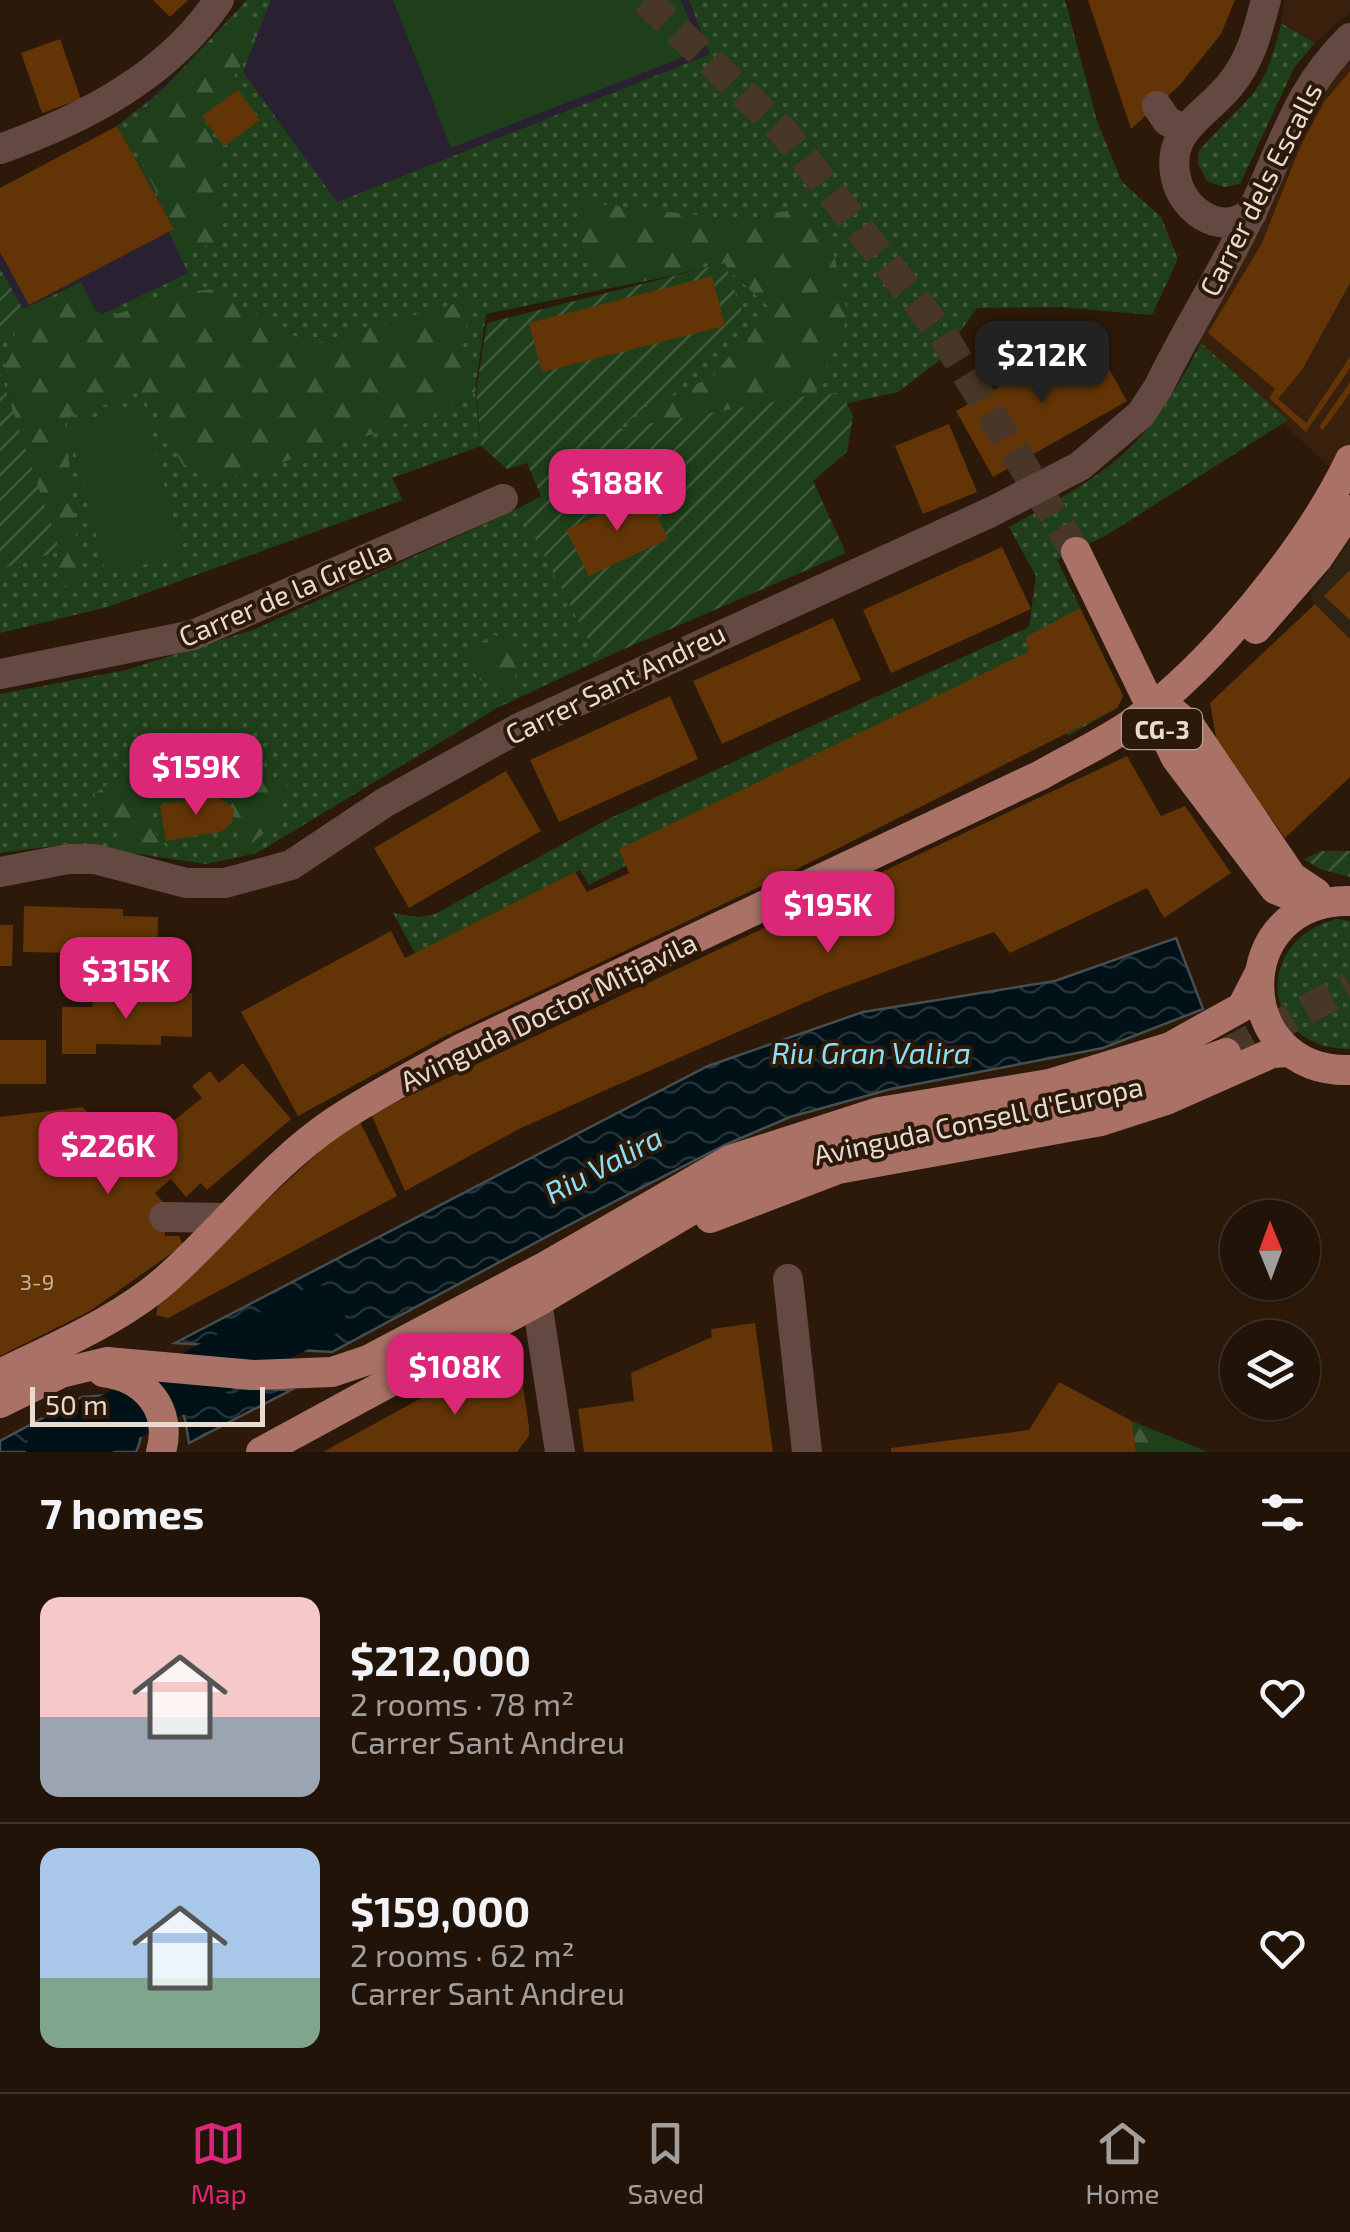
<!DOCTYPE html>
<html lang="en">
<head>
<meta charset="utf-8">
<style>
  body { margin:0; font-family:"Exo 2",sans-serif; background:#291c12; color:#f1f3f6; height:100vh; display:flex; flex-direction:column; font-size:38px; white-space:nowrap }
  * { box-sizing:border-box; margin:0 }
  p { font-size:32px; color:#a29e9c }
  .icon { flex:none; width:55px; height:55px; fill:none; stroke:currentColor; stroke-width:2; stroke-linecap:round; stroke-linejoin:round }
  .map { position:relative; height:1452px; overflow:hidden }
  .panel { display:flex; flex-direction:column; background:#211308; flex:1 }
  .panel>* { flex:none }
  .needle { width:65px; rotate:359deg }
  .buttons { position:absolute; left:1220px; top:1200px; display:grid; gap:20px }
  .buttons a { display:grid; place-items:center; width:100px; height:100px; border-radius:50%; background:#211308; box-shadow:0 2px 8px #0004,0 0 0 2px #3e3229; font-size:50px }
  .scale { position:absolute; left:30px; bottom:25px; width:235px; box-sizing:border-box; padding-left:10px; border:5px solid #e8dbd1; border-top:0; font-size:28px; line-height:35px; white-space:nowrap; color:#e8dbd1; -webkit-text-stroke:8px #2c190a; paint-order:stroke }
  .price { position:absolute; translate:-50% -85px; padding:0 22px; border-radius:20px; background:#db2777; color:#fff; font-size:32px; line-height:65px; filter:drop-shadow(0 2px 5px #0008) }
  .price::after { content:''; position:absolute; left:50%; top:60px; width:30px; height:22px; margin-left:-15px; background:inherit; clip-path:polygon(0 0,100% 0,50% 100%) }
  .price.current { background:#222; color:#fff }
  ul { padding:0; list-style:none }
  li { display:flex; align-items:center; gap:30px; height:250px; padding:0 40px }
  li+li { border-top:2px solid #3e3229 }
  li span { display:grid; place-items:center; flex:none; width:280px; height:200px; border-radius:20px; color:#555 }
  li>.icon { margin-inline-start:auto }
  span .icon { width:120px; height:120px; fill:#fffc; stroke-width:1 }
  li b { font-size:42px }
  h2 { display:flex; justify-content:space-between; align-items:center; height:120px; padding:0 40px; font-size:42px }
  .tabs { display:flex; justify-content:space-around; align-items:center; height:140px; border-top:2px solid #3e3229; background:#211308; font-size:28px; color:#a29e9c }
  .tabs a { display:grid; justify-items:center; gap:5px }
  .tabs .current { color:#db2777 }
  .map>svg:first-child { display:block }
  .commercial { fill:#2e2314 }
  .education { fill:#292131 }
  .built { fill:#39200c }
  .grass { fill:url(#grass-dots) }
  .forest { fill:url(#forest-firs) }
  .garden { fill:url(#garden-furrows) }
  .pitch { fill:#1f3f1a }
  .water { fill:url(#water-waves); stroke:#464e4f; stroke-width:2.5 }
  .lines { fill:none; stroke-linecap:round; stroke-linejoin:round }
  .river { stroke:#001117; stroke-width:55 }
  .building { fill:#633506 }
  .major-tunnel { stroke:#483628; stroke-width:30; stroke-dasharray:30 15; stroke-linecap:butt }
  .minor { stroke:#644943; stroke-width:30 }
  .major { stroke:#aa7267; stroke-width:30 }
  .labels { text-anchor:middle; dominant-baseline:central; stroke-width:8; stroke-linejoin:round; paint-order:stroke }
  .number-label { font-size:22px; fill:#c7b29e }
  .shield { fill:#2c190a; stroke:#b0a195; stroke-width:2.5 }
  .shield-label { font-size:25px; font-weight:bold; fill:#e8dbd1 }
  .street-label { font-size:28px; fill:#e8dbd1; stroke:#2c190a }
  .water-label { font-size:30px; font-style:italic; fill:#87e2f9; stroke:#2c190a }
</style>
</head>
<body>
<div class="map">
<svg width="1350" height="1452" viewBox="0 0 1350 1452">
  <defs>
    <pattern id="grass-dots" width="8" height="8" patternUnits="userSpaceOnUse" patternTransform="scale(2.5)"><rect width="8" height="8" fill="#1f3f1a"/><path d="M2 2h.1M6 6h.1" fill="none" stroke="#405a3a" stroke-width="1.8" stroke-linecap="round"/></pattern>
    <pattern id="forest-firs" width="22" height="20" patternUnits="userSpaceOnUse" patternTransform="scale(2.5)"><rect width="22" height="20" fill="#1f3f1a"/><path d="M5 1l3.5 6h-7zM16 11l3.5 6h-7z" fill="#405a3a"/></pattern>
    <pattern id="garden-furrows" width="10" height="10" patternUnits="userSpaceOnUse" patternTransform="scale(2.5)"><rect width="10" height="10" fill="#1f3f1a"/><path d="M-1 1l2-2M0 10L10 0M9 11l2-2" fill="none" stroke="#405a3a"/></pattern>
    <pattern id="water-waves" width="16" height="10" patternUnits="userSpaceOnUse" patternTransform="scale(2.5)"><rect width="16" height="10" fill="#001117"/><path d="M0 5q4-4 8 0t8 0" fill="none" stroke="#253338"/></pattern>
  </defs>
  <rect width="100%" height="100%" fill="#2c190a"/>
  <polygon class="commercial" points="1350,540 1350,639 1309,598"/>
  <polygon class="education" points="247,0 689,0 710,54 337,202 98,316 80,282 23,309 0,268 0,188 117,126 176,75"/>
  <g class="built">
    <polygon points="1284,0 1350,0 1350,12 1315,43 1281,23"/>
    <polygon points="1350,58 1350,445 1336,473 1195,340 1315,102"/>
  </g>
  <g class="grass">
    <polygon points="247,0 271,0 243,72 337,202 710,54 689,0 1065,0 1097,121 1122,182 1161,217 1178,259 1152,315 1060,307 977,308 940,360 898,392 816,410 617,430 725,264 486,314 475,391 481,446 392,478 403,500 108,607 0,633 0,565 57,542 0,373 0,335 23,309 81,282 98,316 188,273 169,232 174,228 117,126 162,91"/>
    <path d="M1281,23L1315,43L1294,68L1240,184L1224,187L1207,181L1198,164V152C1245,97 1264,101 1281,23Z"/>
    <path d="M1201,343L1288,420L1110,533L1057,560L1123,696L1117,708L1068,736L1028,653L589,885L580,870L415,953L393,913L418,917L435,914L608,819L1029,627L1036,576L1009,527C1115,469 1144,451 1201,343Z"/>
    <polygon points="519,508 599,660 497,708 257,853 206,864 69,844 0,853 0,694 126,670 255,629"/>
    <path d="M1337,919L1350,921V1049C1261,1050 1251,940 1337,919Z"/>
  </g>
  <g class="forest">
    <polygon points="250,20 255,40 231,82 202,116 218,147 220,239 181,258 172,238 174,229 132,141 134,120 224,25"/>
    <polygon points="580,202 741,220 796,209 832,245 848,317 818,385 804,438 621,438 639,413 713,376 770,308 716,259 676,275 609,288 582,244"/>
    <polygon points="213,289 310,345 471,299 463,344 476,391 428,417 221,481 182,464 155,409 140,392 65,419 80,580 59,589 57,543 16,436 3,354 32,305 76,290 105,319 169,294"/>
    <polygon points="492,633 513,647 523,663 508,688 480,680 464,659"/>
    <path d="M182,767L287,780C284,816 269,834 237,852L238,825L227,801L202,792L152,806L154,832L168,849L123,856L117,834L94,794L123,773Z"/>
    <polygon points="1132,1421 1208,1452 1136,1452"/>
  </g>
  <g class="garden">
    <polygon points="725,263 745,320 619,429 824,393 843,395 853,416 847,452 813,481 846,553 599,660 519,508 541,496 527,463 507,469 481,446 476,391 487,323"/>
    <polygon points="0,268 23,309 0,335"/>
    <polygon points="0,373 60,551 0,569"/>
    <polygon points="1321,851 1350,851 1350,877 1320,869 1304,859"/>
  </g>
  <g class="pitch">
    <polygon points="393,0 681,0 701,50 451,148"/>
    <polygon points="144,404 182,555 106,574 68,424"/>
  </g>
  <g class="water">
    <polygon points="1176,938 1203,1009 1103,1048 891,1089 790,1117 725,1145 561,1229 332,1352 175,1343 708,1066 863,1012 1055,981"/>
    <polygon points="167,1386 291,1390 189,1443 185,1419"/>
    <path d="M109,1395C133,1403 149,1426 136,1452H0V1441L82,1397Z"/>
  </g>
  <g class="lines">
    <polyline class="river" points="53,1452 318,1313"/>
  </g>
  <g class="building">
    <polygon points="153,0 188,0 170,17"/>
    <polygon points="1088,0 1235,0 1221,34 1179,86 1131,129"/>
    <polygon points="60,39 81,99 42,113 21,53"/>
    <polygon points="1350,71 1350,283 1302,370 1278,399 1306,423 1350,357 1350,368 1306,432 1269,398 1275,389 1208,333 1262,243 1300,147 1324,102"/>
    <polygon points="238,90 260,120 224,146 202,116"/>
    <polygon points="117,126 174,229 29,305 0,252 0,188"/>
    <polygon points="712,276 725,326 542,372 529,323"/>
    <polygon points="1090,335 1127,401 993,477 956,411"/>
    <polygon points="1350,382 1350,393 1323,430 1319,427"/>
    <polygon points="949,424 977,492 923,514 895,446"/>
    <polygon points="646,493 668,539 589,576 566,530"/>
    <polygon points="1002,547 1031,609 891,673 863,610"/>
    <polygon points="1350,570 1350,620 1324,596"/>
    <polygon points="1315,604 1350,639 1350,777 1285,838 1217,743 1210,703"/>
    <polygon points="1080,608 1123,696 1117,708 793,871 441,1038 298,1116 241,1012 391,931 405,958 575,872 587,892 629,873 619,849 1028,652 1026,637"/>
    <polygon points="833,618 861,680 722,744 693,681"/>
    <polygon points="670,696 698,759 559,822 530,760"/>
    <polygon points="1127,756 1161,816 1185,806 1231,873 1164,918 1147,888 1010,953 994,932 960,944 827,993 608,1089 519,1129 405,1191 371,1114"/>
    <polygon points="506,771 541,831 409,908 374,848"/>
    <polygon points="216,796 234,809 232,822 223,831 166,841 160,805"/>
    <polygon points="24,906 123,909 123,916 158,917 157,963 116,962 116,954 23,952"/>
    <polygon points="0,925 13,925 12,966 0,966"/>
    <polygon points="152,992 192,993 192,1037 161,1036 161,1045 96,1044 96,1054 62,1054 62,1007 92,1007 93,1000 152,1001"/>
    <rect x="0" y="1040" width="46" height="44"/>
    <polygon points="243,1063 291,1119 207,1190 201,1183 186,1197 171,1179 155,1193 164,1203 165,1236 179,1236 183,1245 90,1311 0,1356 0,1117 83,1107 108,1137 131,1117 140,1128 156,1115 166,1127 202,1098 192,1086 210,1071 219,1083"/>
    <polygon points="360,1122 397,1196 168,1318 156,1315 159,1300 320,1151 318,1146"/>
    <polygon points="755,1323 773,1452 584,1452 578,1409 634,1401 631,1373 712,1337 711,1329"/>
    <polygon points="503,1362 515,1368 522,1380 529,1427 529,1436 517,1452 323,1452 476,1368"/>
    <polygon points="1059,1382 1132,1421 1136,1452 891,1452 891,1448 1029,1430"/>
  </g>
  <g class="lines">
    <g class="major-tunnel">
      <polyline points="645,0 783,131 942,334 1076,552"/>
      <polyline points="1226,1053 1350,986"/>
    </g>
    <g class="minor">
      <polyline points="1157,106 1167,121 1185,130"/>
      <path d="M0,149C84,119 168,76 219,0"/>
      <path d="M1252,213C1237,222 1225,226 1209,219C1192,211 1180,196 1176,178C1165,131 1205,116 1230,85C1251,60 1258,30 1266,0"/>
      <polyline points="0,674 193,635 503,499"/>
      <path d="M0,872L68,859H95L186,883H225L291,865L384,803L517,729L991,512L1080,466L1141,414L1158,388C1187,328 1224,271 1252,211C1284,145 1296,91 1350,38"/>
      <polyline points="164,1217 226,1218"/>
      <polyline points="788,1279 807,1452"/>
      <polyline points="537,1302 560,1452"/>
    </g>
    <g class="major">
      <polyline points="1076,552 1176,758 1275,889 1315,905"/>
      <polyline points="1256,629 1318,558 1350,510"/>
      <polyline points="1142,717 1174,713 1190,726 1292,877 1316,893"/>
      <path d="M1350,901C1228,899 1230,1073 1350,1070"/>
      <polyline points="710,1218 838,1169 1101,1121 1166,1100 1272,1053 1290,1052"/>
      <path d="M103,1372C145,1377 173,1409 161,1452"/>
      <path d="M0,1374C57,1346 125,1318 172,1274C227,1224 272,1164 334,1122C374,1095 418,1073 460,1049L1041,775C1072,757 1106,742 1135,721C1214,663 1308,548 1350,460"/>
      <polyline points="0,1403 61,1373 107,1362 253,1375 332,1372 368,1360 546,1266 730,1160 879,1112 1049,1084 1170,1047 1242,1007 1259,974"/>
      <polyline points="261,1452 537,1302 725,1190 776,1167 841,1144 1101,1098 1226,1053"/>
    </g>
  </g>
  <g class="labels">
    <g class="number-label">
      <text x="37" y="1281">3-9</text>
    </g>
    <rect class="shield" x="1122" y="709" width="80" height="40" rx="8"/>
    <g class="shield-label">
      <text x="1162" y="729">CG-3</text>
    </g>
    <g class="street-label">
      <text transform="translate(1260 189) rotate(-63)">Carrer dels Escalls</text>
      <text transform="translate(285 593) rotate(-23)">Carrer de la Grella</text>
      <text transform="translate(615 683) rotate(-26)">Carrer Sant Andreu</text>
      <text transform="translate(548 1011) rotate(-26)">Avinguda Doctor Mitjavila</text>
      <text transform="translate(978 1120) rotate(-12)">Avinguda Consell d'Europa</text>
    </g>
    <g class="water-label">
      <text x="871" y="1052">Riu Gran Valira</text>
      <text transform="translate(603 1164) rotate(-28)">Riu Valira</text>
    </g>
  </g>
</svg>
<div class="buttons">
<a><svg class="needle" viewBox="-14 -14 28 28"><path d="M0-13l5 13h-10z" fill="#e53935"/><path d="M0 13l5-13h-10z" fill="#a29e9c"/></svg></a>
<a><svg class="icon" aria-label="layers" viewBox="0 0 24 24"><path d="M12 4l9 5-9 5-9-5zM3 14l9 5 9-5"/></svg></a>
</div>
<div class="scale">50 m</div>
<b class="price current" style="left:1042px;top:406px">$212K</b>
<b class="price" style="left:617px;top:534px">$188K</b>
<b class="price" style="left:196px;top:818px">$159K</b>
<b class="price" style="left:828px;top:956px">$195K</b>
<b class="price" style="left:126px;top:1022px">$315K</b>
<b class="price" style="left:108px;top:1197px">$226K</b>
<b class="price" style="left:455px;top:1418px">$108K</b>
</div>
<section class="panel">
<h2>7 homes<svg class="icon" aria-label="filters" viewBox="0 0 24 24"><path d="M4 7h16M4 17h16"/><circle cx="9" cy="7" r="2"/><circle cx="15" cy="17" r="2"/></svg></h2>
<ul>
<li><span style="background:linear-gradient(#f6c9c9 60%,#9aa5b1 0)"><svg class="icon" aria-label="home" viewBox="0 0 24 24"><path d="M3 11l9-7 9 7M6 9v11h12V9"/></svg></span><div><b>$212,000</b><p>2 rooms · 78 m²</p><p>Carrer Sant Andreu</p></div><svg class="icon" aria-label="heart" viewBox="0 0 24 24"><path d="M12 20l-8-8c-3-5 5-10 8-4 3-6 11-1 8 4z"/></svg></li>
<li><span style="background:linear-gradient(#a9c7e8 65%,#7fa58c 0)"><svg class="icon" aria-label="home" viewBox="0 0 24 24"><path d="M3 11l9-7 9 7M6 9v11h12V9"/></svg></span><div><b>$159,000</b><p>2 rooms · 62 m²</p><p>Carrer Sant Andreu</p></div><svg class="icon" aria-label="heart" viewBox="0 0 24 24"><path d="M12 20l-8-8c-3-5 5-10 8-4 3-6 11-1 8 4z"/></svg></li>
</ul>
</section>
<nav class="tabs">
<a class="current"><svg class="icon" aria-label="map" viewBox="0 0 24 24"><path d="M3 6l6-2 6 2 6-2v14l-6 2-6-2-6 2zM9 4v14M15 6v14"/></svg>Map</a>
<a><svg class="icon" aria-label="saved" viewBox="0 0 24 24"><path d="M7 4h10v16l-5-4-5 4z"/></svg>Saved</a>
<a><svg class="icon" aria-label="home" viewBox="0 0 24 24"><path d="M3 11l9-7 9 7M6 9v11h12V9"/></svg>Home</a>
</nav>
</body>
</html>
